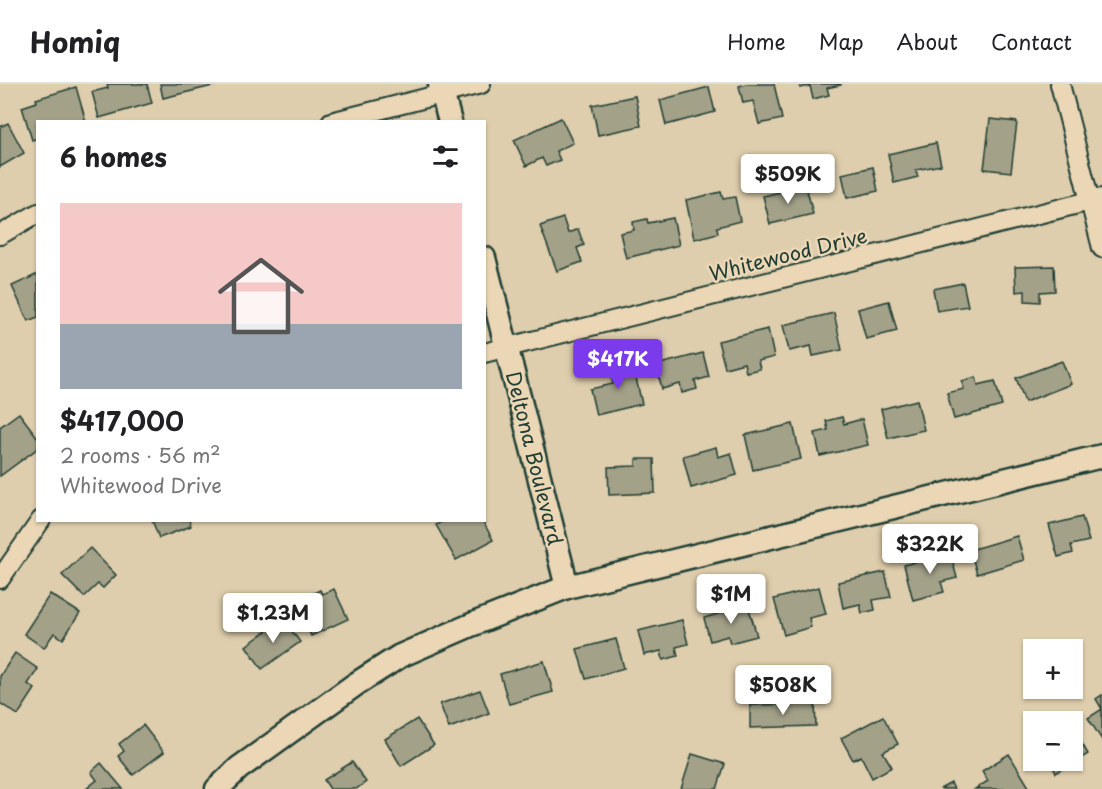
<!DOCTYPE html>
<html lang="en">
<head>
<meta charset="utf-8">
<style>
  body { margin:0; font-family:"Playpen Sans",sans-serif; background:#f6f6f6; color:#202124; height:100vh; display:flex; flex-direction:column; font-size:22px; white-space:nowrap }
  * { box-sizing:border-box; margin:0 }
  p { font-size:20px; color:#757577 }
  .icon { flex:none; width:33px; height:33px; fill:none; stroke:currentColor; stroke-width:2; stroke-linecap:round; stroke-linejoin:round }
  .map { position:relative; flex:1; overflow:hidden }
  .side { position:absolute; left:36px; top:36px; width:450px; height:402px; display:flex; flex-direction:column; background:#fff; border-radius:0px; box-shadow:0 2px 4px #0004 }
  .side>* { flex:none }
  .controls { position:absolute; left:1023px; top:555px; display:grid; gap:12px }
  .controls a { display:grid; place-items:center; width:60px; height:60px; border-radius:0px; background:#fff; box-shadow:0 2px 4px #0004; font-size:30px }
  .price { position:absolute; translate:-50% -51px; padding:0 14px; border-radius:6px; background:#fff; color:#222; font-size:20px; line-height:39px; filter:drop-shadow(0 2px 3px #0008) }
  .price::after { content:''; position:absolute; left:50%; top:36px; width:18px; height:14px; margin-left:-9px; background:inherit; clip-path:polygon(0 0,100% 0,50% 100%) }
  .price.current { background:#7c3aed; color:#fff }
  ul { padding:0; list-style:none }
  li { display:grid; align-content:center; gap:12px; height:318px; padding:0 24px }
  li span { display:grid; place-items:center; height:186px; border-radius:0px; color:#555 }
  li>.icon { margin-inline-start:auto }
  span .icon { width:108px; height:108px; fill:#fffc; stroke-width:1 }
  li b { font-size:26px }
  h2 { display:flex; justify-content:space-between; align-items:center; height:72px; padding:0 24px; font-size:26px }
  header { display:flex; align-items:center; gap:36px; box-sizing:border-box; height:84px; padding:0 30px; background:#fff; border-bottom:2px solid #e0e0e0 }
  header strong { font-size:28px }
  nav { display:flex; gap:33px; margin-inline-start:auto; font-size:21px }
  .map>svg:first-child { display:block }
  .building { fill:#a3a188; stroke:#1f3d34; stroke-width:1.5 }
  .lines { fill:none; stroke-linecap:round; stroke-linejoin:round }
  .minor-casing { stroke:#1f3d34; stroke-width:22 }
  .tertiary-casing { stroke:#1f3d34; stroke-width:27 }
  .minor { stroke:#ebd7b5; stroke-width:18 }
  .tertiary { stroke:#ebd7b5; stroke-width:22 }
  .labels { text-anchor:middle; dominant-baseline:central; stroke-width:5; stroke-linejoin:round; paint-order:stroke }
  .street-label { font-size:20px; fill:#1f3d34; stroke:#ebd7b5 }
</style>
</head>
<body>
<header>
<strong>Homiq</strong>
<nav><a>Home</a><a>Map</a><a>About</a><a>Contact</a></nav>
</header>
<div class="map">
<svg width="1102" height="705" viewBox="0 0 1102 705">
  <rect width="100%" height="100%" fill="#dfcead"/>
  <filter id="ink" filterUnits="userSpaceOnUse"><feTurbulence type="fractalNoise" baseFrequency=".0167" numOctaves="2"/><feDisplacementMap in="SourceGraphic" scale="12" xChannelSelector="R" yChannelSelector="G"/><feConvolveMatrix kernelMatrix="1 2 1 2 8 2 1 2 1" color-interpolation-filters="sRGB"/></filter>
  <g filter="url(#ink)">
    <g class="building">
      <polygon points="107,0 147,0 152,19 99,34 92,8 108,4"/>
      <polygon points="160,0 221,0 163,14"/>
      <polygon points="746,0 774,0 782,35 759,40 753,17 743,19 739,2"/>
      <polygon points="799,0 841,0 841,1 827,4 829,11 813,15 810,2 800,4"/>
      <polygon points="76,3 86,38 38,38 38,54 32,56 22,23 37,18 36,15"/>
      <polygon points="709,3 715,28 666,41 660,16"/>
      <polygon points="635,12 641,42 598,51 592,21"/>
      <polygon points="561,34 573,59 556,67 560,76 546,82 542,74 526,82 514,56"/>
      <polygon points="990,35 1017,38 1011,88 984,85"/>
      <polygon points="8,39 24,69 0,83 0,43"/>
      <polygon points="936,59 941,81 916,86 918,93 894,99 888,70"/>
      <polygon points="873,83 878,107 847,114 842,90"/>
      <polygon points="806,102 813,130 770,140 763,112"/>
      <polygon points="721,108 723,115 735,113 740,137 717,143 718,149 694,155 686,116"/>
      <polygon points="563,134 568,149 578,145 584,161 577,164 582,178 557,187 540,142"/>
      <polygon points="673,134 679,161 626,174 620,149 634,146 633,138 647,135 648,139"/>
      <polygon points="1054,182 1055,207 1040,208 1040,218 1025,217 1025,207 1016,208 1015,183"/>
      <polygon points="38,190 38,233 28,237 12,202"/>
      <polygon points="963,199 968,222 937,227 933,205"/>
      <polygon points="889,217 897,247 866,255 858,225"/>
      <polygon points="834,229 842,266 813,272 811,262 789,267 783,241"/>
      <polygon points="768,245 774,273 758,277 760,285 746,288 744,279 725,284 718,257"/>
      <polygon points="703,269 709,293 695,297 697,305 682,309 680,300 662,305 656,281"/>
      <polygon points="632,277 642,320 596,331 590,305 613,300 609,282"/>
      <polygon points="1062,277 1071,300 1025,318 1016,294"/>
      <polygon points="976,293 978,301 995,297 1002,322 954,335 947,309 964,305 962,297"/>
      <polygon points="917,316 924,346 888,354 881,325"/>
      <polygon points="19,329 38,354 38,364 0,392 0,343"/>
      <polygon points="842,333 844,340 862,335 868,361 820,372 815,349 828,346 826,337"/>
      <polygon points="793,340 801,375 753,386 745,351"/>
      <polygon points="716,363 718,373 731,369 737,391 691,404 683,372"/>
      <polygon points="636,375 654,375 655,409 609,411 608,383 636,382"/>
      <polygon points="1082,433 1089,457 1071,461 1073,469 1058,473 1049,441"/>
      <polygon points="152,436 189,436 191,442 159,454"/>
      <polygon points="444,436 482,436 493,456 456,476 436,441"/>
      <polygon points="1017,452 1024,476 977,490 970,466"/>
      <polygon points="90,464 116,491 103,504 98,500 84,513 62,491"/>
      <polygon points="950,468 957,494 941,498 944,508 913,516 904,481"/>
      <polygon points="885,488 891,513 873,516 875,526 862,529 860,520 843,524 838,498"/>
      <polygon points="819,503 826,530 809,534 811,543 784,551 774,515"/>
      <polygon points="334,505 348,535 311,552 301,528 311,523 305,513 320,506 322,510"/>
      <polygon points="50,510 80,529 63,555 54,549 44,564 24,550"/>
      <polygon points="748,521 757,552 730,559 728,552 710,557 704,534"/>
      <polygon points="283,535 300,558 262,585 246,562"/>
      <polygon points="682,536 688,560 676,563 678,572 663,576 661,567 644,571 638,547"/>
      <polygon points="616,555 624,584 586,595 577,565"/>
      <polygon points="15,569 38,585 28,600 35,605 18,631 0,619 0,592"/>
      <polygon points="544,577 553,608 509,620 500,590"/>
      <polygon points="480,606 489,629 449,644 440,620"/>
      <polygon points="1102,611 1102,625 1096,615"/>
      <polygon points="815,620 816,642 750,644 750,621"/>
      <polygon points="1102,625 1102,656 1088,634"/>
      <polygon points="883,632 898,660 883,668 892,683 872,694 861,672 853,676 841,654"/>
      <polygon points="417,635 434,661 401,682 385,655"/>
      <polygon points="143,641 164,668 133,691 118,672 124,667 119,660"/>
      <polygon points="1074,646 1088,670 1056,689 1049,676 1072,676 1072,647"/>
      <polygon points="692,670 725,680 717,705 681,705"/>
      <polygon points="1009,670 1029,703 1026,705 975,705 988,697 982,687"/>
      <polygon points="352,678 366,698 356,705 330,705 324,696"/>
      <polygon points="101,679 123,705 86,705 97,696 91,688"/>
      <polygon points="951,699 954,705 940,705"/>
    </g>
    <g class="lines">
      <g class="minor-casing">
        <g id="minor">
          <polyline points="1060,0 1102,164"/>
          <polyline points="331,38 481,0"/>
          <polyline points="0,151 38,129"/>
          <polyline points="484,269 1102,114"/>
          <polyline points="0,495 41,436"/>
        </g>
      </g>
      <g class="tertiary-casing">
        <g id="tertiary">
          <polyline points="440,0 450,38"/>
          <polyline points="484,174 567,503"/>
          <polyline points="217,705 239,684 356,600 400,572 471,541 567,503 1102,372"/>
        </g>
      </g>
      <use href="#minor" class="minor"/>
      <use href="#tertiary" class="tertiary"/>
    </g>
  </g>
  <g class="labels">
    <g class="street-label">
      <text transform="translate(788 170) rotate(-14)">Whitewood Drive</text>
      <text transform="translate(535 374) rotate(76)">Deltona Boulevard</text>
    </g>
  </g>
</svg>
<div class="controls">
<a>+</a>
<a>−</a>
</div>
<b class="price" style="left:788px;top:121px">$509K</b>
<b class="price current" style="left:618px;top:306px">$417K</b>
<b class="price" style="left:930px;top:491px">$322K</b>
<b class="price" style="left:731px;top:541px">$1M</b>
<b class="price" style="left:273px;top:560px">$1.23M</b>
<b class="price" style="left:783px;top:632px">$508K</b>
<section class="side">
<h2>6 homes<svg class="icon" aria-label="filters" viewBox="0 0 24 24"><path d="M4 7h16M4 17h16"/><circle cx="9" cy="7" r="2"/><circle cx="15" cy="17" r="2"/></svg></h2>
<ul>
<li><span style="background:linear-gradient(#f6c9c9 65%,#9aa5b1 0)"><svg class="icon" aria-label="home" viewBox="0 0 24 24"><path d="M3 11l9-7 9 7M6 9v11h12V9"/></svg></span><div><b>$417,000</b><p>2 rooms · 56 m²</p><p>Whitewood Drive</p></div></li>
</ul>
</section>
</div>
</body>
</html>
